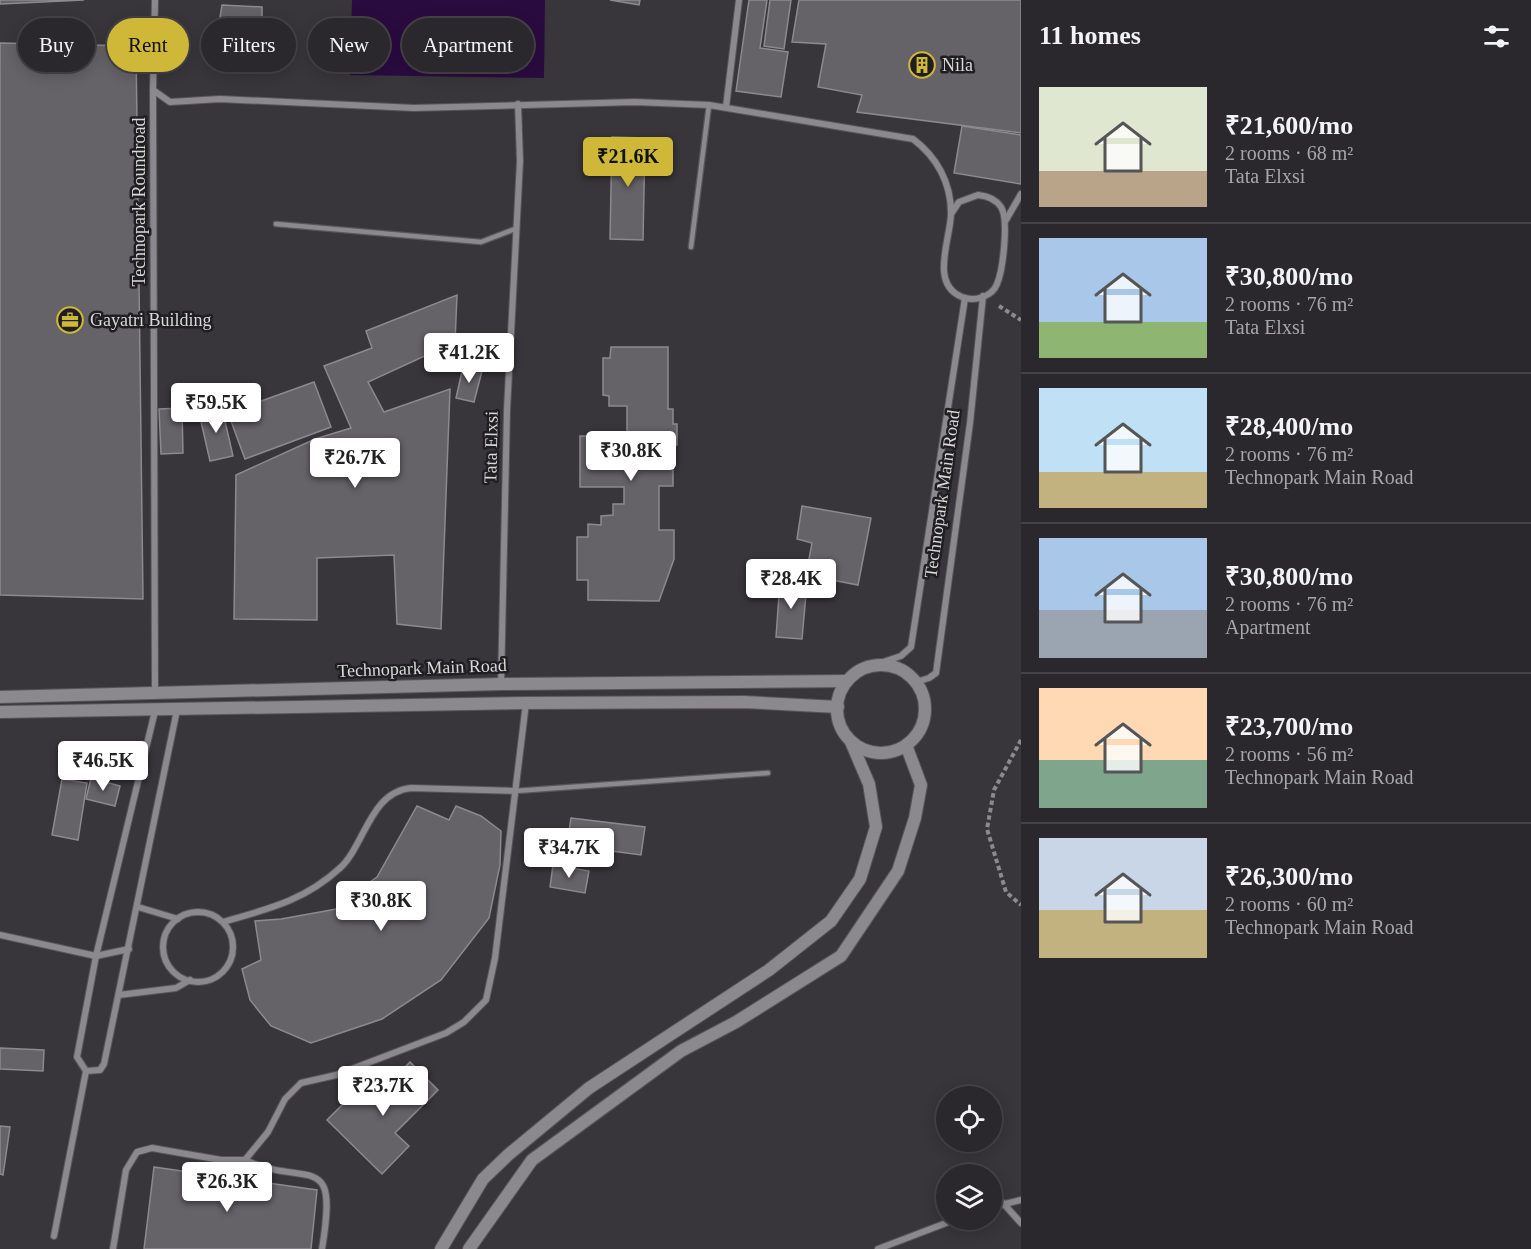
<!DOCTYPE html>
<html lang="en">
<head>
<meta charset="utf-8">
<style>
  body { margin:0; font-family:"Times New Roman",serif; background:#323034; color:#f1f3f6; height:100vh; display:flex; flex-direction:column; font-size:22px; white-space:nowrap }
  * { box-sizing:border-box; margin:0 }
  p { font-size:20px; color:#a5a6a9 }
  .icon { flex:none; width:33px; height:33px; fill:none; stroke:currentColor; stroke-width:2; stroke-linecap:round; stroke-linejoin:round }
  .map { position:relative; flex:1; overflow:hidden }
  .side { display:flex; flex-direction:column; background:#2a282c; width:510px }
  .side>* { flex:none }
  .hud { position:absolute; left:18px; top:18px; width:570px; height:54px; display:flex; gap:12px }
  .fabs { position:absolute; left:936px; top:1086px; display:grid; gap:12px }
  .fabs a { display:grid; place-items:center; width:66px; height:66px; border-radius:50%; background:#2a282c; box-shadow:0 3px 15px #0003,0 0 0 2px #464448; font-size:30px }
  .price { position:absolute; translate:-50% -51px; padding:0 14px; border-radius:6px; background:#fff; color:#222; font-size:20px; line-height:39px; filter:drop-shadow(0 2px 3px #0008) }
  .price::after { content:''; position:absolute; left:50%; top:36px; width:18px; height:14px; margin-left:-9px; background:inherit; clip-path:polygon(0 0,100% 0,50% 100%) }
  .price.active { background:#cfb837; color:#111 }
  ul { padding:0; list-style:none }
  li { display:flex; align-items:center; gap:18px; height:150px; padding:0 18px }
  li+li { border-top:2px solid #464448 }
  li span { display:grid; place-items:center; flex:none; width:168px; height:120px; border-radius:0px; color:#555 }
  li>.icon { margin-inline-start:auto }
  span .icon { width:72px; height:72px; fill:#fffc; stroke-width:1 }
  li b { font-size:26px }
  h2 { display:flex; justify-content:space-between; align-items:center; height:72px; padding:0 18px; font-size:26px }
  .chip { padding:0 21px; border-radius:27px; background:#2a282c; box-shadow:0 3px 15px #0003,0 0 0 2px #464448; font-size:21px; line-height:54px }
  .chip.active { background:#cfb837; color:#111 }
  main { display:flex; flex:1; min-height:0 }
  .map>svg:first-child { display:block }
  .water { fill:#2a0b3f }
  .building { fill:#656268; stroke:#8c8990; stroke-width:1.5 }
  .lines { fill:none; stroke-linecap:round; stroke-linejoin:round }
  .lane-casing { stroke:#585559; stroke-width:7 }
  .street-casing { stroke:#585559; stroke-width:8 }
  .secondary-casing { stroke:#585559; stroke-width:14 }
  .path { stroke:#8c8a8e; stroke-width:4; stroke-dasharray:4.5 3; stroke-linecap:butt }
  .lane { stroke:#8b888e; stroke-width:4.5 }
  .street { stroke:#8b888e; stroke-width:6 }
  .secondary { stroke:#8b888e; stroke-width:12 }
  .labels { text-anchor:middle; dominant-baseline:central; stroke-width:5; stroke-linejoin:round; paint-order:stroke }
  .poi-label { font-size:18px; fill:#d9d7da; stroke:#1f1e20; text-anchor:start }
  .street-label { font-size:18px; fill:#d9d7da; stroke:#1f1e20 }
</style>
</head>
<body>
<main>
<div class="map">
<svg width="1021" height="1249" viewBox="0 0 1021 1249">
  <rect width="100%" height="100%" fill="#38363b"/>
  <polygon class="water" points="352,0 545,0 544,78 350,75"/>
  <g class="building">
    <polygon points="0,0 84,0 0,4"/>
    <polygon points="610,0 640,0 639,5"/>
    <polygon points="749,0 767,0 760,48 788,52 781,97 736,91"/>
    <polygon points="770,0 791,0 784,49 764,46"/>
    <polygon points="799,0 1021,0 1021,133 857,112 862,95 818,87 826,44 792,42"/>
    <polygon points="222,5 262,7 262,47 215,48"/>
    <polygon points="0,43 136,46 143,599 0,595"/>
    <polygon points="962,126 1021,135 1021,184 954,173"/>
    <polygon points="612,137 645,138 643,240 610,239"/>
    <polygon points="457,295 455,342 368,382 384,412 450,389 441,629 397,624 394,555 317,558 317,620 234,619 236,475 315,439 351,428 324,366 372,348 366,331"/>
    <polygon points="611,347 668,347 668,409 673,409 673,424 677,424 677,445 673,446 673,486 659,486 659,530 674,530 674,559 659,601 588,600 588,580 577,580 577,537 588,537 588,524 601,525 601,516 613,515 613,504 624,504 624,487 580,487 580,436 627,436 627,406 609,406 609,396 603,395 603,358 610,358"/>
    <polygon points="463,367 482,371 474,402 456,398"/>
    <polygon points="314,382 331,427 245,459 228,413"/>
    <polygon points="182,408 183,453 161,454 159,409"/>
    <polygon points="222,408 233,456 210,461 199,413"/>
    <polygon points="802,506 871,518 858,585 806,575 812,543 797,539"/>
    <polygon points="780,581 807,583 802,639 776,637"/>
    <polygon points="91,778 120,786 115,806 86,799"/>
    <polygon points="62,779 87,783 78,840 52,835"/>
    <polygon points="417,806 449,820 456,806 481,816 501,831 500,865 489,918 441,980 382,1019 311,1043 271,1026 250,1000 242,969 261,960 255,921 281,919 342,908 354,893 377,877"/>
    <polygon points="571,818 645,827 641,855 567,845"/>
    <polygon points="553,865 589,871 585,893 550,887"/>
    <polygon points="0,1048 44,1050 43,1071 0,1069"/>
    <polygon points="410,1062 438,1090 395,1133 409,1146 382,1174 327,1120 356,1091 369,1103"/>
    <polygon points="0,1126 10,1127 3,1175 0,1174"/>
    <polygon points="154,1167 317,1190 311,1249 144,1249"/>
  </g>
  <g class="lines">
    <g class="lane-casing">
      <g id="lane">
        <polyline points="276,224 481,242 515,229"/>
        <polyline points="691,247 709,105"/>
        <polyline points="515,791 768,773"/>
      </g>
    </g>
    <g class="street-casing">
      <g id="street">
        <path d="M153,90L170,102L220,99L414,108L635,102L709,105L913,139C937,157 951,183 951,213C951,238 929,284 962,297C974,302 992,297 997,284C1003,270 1009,219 1001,207C996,199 987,196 978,195L959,202L951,214"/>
        <polyline points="726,107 739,0"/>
        <polyline points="1006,220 1021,194"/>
        <polyline points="874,665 901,656 911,647 965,298"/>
        <polyline points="916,682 929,678 936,673 970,423 983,296"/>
        <polyline points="501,684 507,410 520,161 518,104"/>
        <polyline points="155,693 153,90 155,0"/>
        <polyline points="155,711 96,956 77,1057 86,1071 100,1070 104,1064 177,710"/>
        <polyline points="138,907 178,919"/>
        <circle cx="198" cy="947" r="35"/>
        <path d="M223,922C268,909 304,901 340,868C365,845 370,792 411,788L515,791"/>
        <polyline points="0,935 96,956 129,949"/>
        <polyline points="119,995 176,988 190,980"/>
        <path d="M245,1160C309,1189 339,1147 322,1249"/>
        <polyline points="1003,1203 1021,1223"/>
        <polyline points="992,1207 1021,1200"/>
        <polyline points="54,1236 86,1071"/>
        <polyline points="113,1249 126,1170 137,1152 152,1148 221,1160 245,1160 268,1132 285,1099 301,1083 336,1075 446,1033 464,1022 486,1000 495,958 526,703"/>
        <polyline points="878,1249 954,1220"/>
      </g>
    </g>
    <g class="secondary-casing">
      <g id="secondary">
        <circle cx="881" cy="709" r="44"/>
        <polyline points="0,697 501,684 846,681"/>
        <polyline points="0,712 526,703 744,702 838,707"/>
        <polyline points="441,1249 483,1179 508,1155 589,1088 769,970 831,921 860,879 876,827 869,784 851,742"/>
        <polyline points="469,1249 532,1160 681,1051 736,1022 841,956 898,871 915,818 921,785 906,745"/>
      </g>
    </g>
    <g class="path">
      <polyline points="999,306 1021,320"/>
      <polyline points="1021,740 994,790 987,829 1006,892 1021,905"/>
    </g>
    <use href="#lane" class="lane"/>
    <use href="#street" class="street"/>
    <use href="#secondary" class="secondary"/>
  </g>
  <defs>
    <g id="building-ring" transform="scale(1.35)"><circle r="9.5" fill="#1f1e20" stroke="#cfb837" stroke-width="1.5"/><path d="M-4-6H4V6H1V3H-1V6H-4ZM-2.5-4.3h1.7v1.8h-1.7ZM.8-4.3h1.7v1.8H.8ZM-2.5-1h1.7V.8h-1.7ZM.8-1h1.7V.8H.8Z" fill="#cfb837"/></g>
    <g id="office-ring" transform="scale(1.35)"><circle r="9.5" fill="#1f1e20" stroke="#cfb837" stroke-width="1.5"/><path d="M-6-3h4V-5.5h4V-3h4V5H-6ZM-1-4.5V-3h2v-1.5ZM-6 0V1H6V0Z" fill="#cfb837"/></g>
  </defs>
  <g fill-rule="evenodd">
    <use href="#building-ring" x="922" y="65"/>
    <use href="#office-ring" x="70" y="320"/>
  </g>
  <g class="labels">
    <g class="poi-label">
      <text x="942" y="65">Nila</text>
      <text x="90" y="320">Gayatri Building</text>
    </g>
    <g class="street-label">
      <text transform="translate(139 202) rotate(-90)">Technopark Roundroad</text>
      <text transform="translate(491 447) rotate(-89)">Tata Elxsi</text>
      <text transform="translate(942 494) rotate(-82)">Technopark Main Road</text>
      <text transform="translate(422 668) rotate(-2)">Technopark Main Road</text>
    </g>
  </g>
</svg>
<div class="fabs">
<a><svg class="icon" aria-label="locate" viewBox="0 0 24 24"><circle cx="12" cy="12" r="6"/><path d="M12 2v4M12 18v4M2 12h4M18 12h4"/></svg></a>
<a><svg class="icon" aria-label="layers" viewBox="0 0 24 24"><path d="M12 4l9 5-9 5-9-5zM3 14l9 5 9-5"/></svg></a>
</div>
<b class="price active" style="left:628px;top:188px">₹21.6K</b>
<b class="price" style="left:469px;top:384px">₹41.2K</b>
<b class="price" style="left:216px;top:434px">₹59.5K</b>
<b class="price" style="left:631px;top:482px">₹30.8K</b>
<b class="price" style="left:355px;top:489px">₹26.7K</b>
<b class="price" style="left:791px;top:610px">₹28.4K</b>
<b class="price" style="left:103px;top:792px">₹46.5K</b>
<b class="price" style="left:569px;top:879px">₹34.7K</b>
<b class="price" style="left:381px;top:932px">₹30.8K</b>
<b class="price" style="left:383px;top:1117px">₹23.7K</b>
<b class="price" style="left:227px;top:1213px">₹26.3K</b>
<div class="hud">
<a class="chip">Buy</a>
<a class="chip active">Rent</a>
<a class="chip">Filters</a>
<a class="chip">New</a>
<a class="chip">Apartment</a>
</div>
</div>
<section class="side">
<h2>11 homes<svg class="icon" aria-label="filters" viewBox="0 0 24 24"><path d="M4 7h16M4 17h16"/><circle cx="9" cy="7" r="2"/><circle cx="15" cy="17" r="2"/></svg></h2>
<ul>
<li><span style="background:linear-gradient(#dfe7d0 70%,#b9a48a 0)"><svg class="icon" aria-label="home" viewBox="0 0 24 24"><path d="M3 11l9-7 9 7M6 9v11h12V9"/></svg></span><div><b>₹21,600/mo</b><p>2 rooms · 68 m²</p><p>Tata Elxsi</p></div></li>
<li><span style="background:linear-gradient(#a9c7e8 70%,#8fb573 0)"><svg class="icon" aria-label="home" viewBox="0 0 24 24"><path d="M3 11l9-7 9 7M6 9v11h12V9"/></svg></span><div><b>₹30,800/mo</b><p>2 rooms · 76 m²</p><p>Tata Elxsi</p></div></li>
<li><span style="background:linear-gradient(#bfe0f5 70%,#c2b280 0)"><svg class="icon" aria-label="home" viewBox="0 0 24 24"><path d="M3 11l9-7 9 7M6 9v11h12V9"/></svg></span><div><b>₹28,400/mo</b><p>2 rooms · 76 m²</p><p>Technopark Main Road</p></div></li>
<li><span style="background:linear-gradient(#a9c7e8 60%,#9aa5b1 0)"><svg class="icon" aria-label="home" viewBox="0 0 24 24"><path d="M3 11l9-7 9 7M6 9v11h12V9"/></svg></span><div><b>₹30,800/mo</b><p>2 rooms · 76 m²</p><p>Apartment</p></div></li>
<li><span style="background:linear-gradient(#ffd9b3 60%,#7fa58c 0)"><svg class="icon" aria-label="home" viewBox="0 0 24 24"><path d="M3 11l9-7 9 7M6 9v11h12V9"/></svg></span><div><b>₹23,700/mo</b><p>2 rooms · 56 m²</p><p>Technopark Main Road</p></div></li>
<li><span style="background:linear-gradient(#c9d6e8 60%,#c2b280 0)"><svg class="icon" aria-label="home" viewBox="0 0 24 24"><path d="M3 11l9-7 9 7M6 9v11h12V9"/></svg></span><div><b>₹26,300/mo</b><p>2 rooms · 60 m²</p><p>Technopark Main Road</p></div></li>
</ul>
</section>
</main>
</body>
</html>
